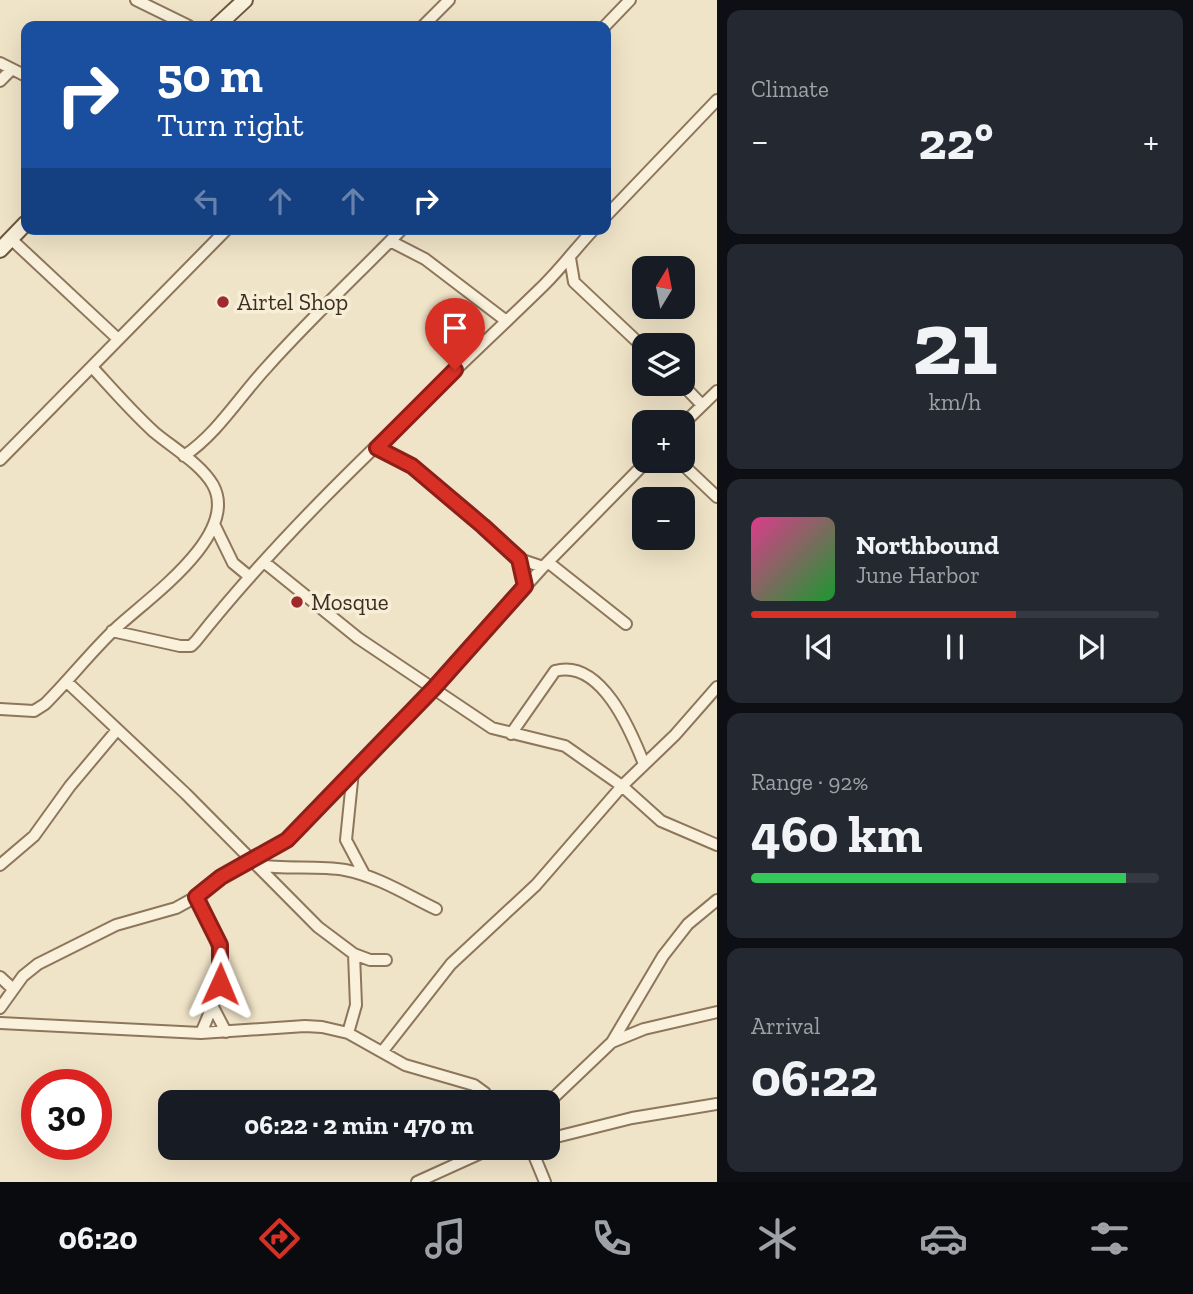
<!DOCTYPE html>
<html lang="en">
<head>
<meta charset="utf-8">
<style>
	body { margin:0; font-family:"Zilla Slab",serif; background:#242831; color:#f1f3f6; height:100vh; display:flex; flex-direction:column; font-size:26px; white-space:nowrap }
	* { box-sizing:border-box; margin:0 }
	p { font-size:23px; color:#9ea1a6 }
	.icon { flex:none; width:38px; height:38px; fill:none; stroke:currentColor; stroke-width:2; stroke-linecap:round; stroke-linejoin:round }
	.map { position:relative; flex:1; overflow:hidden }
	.drawer { display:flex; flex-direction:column; gap:10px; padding:10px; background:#0d0f14; width:476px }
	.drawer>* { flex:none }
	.top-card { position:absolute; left:21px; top:21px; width:590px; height:214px; border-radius:14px; box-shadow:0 7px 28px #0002; background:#1a4fa0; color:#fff; overflow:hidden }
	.needle { width:46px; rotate:10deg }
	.controls { position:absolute; left:632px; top:256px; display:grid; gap:14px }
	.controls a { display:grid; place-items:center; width:63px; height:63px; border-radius:14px; background:#171b24; box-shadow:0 7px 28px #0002; font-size:35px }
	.speed { position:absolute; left:21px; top:1069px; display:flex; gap:14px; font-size:35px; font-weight:700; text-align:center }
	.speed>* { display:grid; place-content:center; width:91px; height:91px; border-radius:50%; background:#171b24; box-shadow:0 7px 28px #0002; line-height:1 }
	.speed .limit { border:10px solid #d22; background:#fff; color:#111 }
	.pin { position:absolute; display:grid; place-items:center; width:60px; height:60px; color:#fff; margin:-72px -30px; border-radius:50% 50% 50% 0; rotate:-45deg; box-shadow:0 0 7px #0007 }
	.pin .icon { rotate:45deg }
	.me { position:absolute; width:77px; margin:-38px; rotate:1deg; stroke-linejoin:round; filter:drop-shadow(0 0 5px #0008) }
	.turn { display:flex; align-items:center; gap:24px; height:147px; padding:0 21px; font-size:32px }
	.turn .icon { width:91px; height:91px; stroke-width:2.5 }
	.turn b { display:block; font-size:49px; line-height:60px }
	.lanes { display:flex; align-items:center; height:66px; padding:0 21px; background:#0003; justify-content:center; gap:35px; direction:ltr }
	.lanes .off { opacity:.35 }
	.big { font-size:52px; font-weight:700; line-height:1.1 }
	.drawer .tile { flex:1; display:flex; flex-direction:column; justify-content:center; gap:10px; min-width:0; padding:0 24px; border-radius:14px; background:#242831 }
	.drawer .dial { align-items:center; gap:0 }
	.dial b { font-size:91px; line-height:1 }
	.song { display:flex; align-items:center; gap:21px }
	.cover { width:84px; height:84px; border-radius:10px; background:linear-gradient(135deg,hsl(330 70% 55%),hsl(130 70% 35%)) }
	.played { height:7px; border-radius:4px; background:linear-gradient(90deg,#d93025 65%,#363941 65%) }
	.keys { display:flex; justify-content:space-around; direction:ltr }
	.heat { display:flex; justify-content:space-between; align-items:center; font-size:38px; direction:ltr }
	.charge { height:10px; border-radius:5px; background:linear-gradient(90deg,#34c759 92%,#363941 0) }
	.trip { position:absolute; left:158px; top:1090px; width:402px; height:70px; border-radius:14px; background:#171b24; box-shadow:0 7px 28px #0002; font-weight:700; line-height:70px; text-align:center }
	.dock { display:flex; height:112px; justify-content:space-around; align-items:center; background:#090b0e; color:#9ea1a6 }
	.dock .icon { width:49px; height:49px }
	.dock .selected { color:#d93025 }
	.dock b { font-size:32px; color:#f1f3f6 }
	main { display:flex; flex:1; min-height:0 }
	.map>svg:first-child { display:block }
</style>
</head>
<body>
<main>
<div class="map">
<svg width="717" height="1182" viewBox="0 0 717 1182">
	<rect width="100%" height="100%" fill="#f0e4c8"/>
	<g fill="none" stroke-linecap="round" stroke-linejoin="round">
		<defs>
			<path id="street" d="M136 0 189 26
				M423 26 449 0
				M605 26 630 0
				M0 63 26 76
				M0 81 12 69
				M606 216 717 100
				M11 239 118 339
				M390 241 425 259 505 320
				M570 258 574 282 644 348
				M681 383 702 405
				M682 425 717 391
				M377 448 412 466 519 559 543 567
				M184 456C218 433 239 397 267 367 310 319 357 275 402 229
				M0 460 227 229
				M678 460 717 497
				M214 524 233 563 250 577
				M519 559 525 586
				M264 562 358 638 492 728 565 746 622 786 661 821 717 845
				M549 563 626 624
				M112 631 180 646H191L196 641C299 511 426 400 544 285 562 267 577 247 594 229
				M67 682 186 794 318 927 354 954 370 960H386
				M0 709 34 711 45 704C69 680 90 653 114 630 144 601 241 536 213 485 201 464 173 448 154 432 132 412 112 389 92 367
				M511 734 555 671C601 658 631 731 644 764
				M353 771 346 840 364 874
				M0 865 34 836 70 786 117 730
				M257 865C286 870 316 865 345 870 377 876 407 895 436 909
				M196 897C228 954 227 974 201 1033
				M0 977 13 989
				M213 1007 226 1032
				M0 1008 23 976 38 964 116 925 176 908 196 897 221 877 287 840 434 688 543 567 648 460
				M0 1023 201 1033 305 1026 322 1027 348 1033 405 1065 474 1085 485 1093 489 1102
				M348 1033 356 1005 354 954
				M612 1042 663 956 688 924 717 900
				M382 1052 451 964 536 885 622 786 675 735 717 687
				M548 1103 612 1042 644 1029 717 1012
				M548 1139 632 1118 717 1104
				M531 1148 545 1182
				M417 1182 492 1148"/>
			<path id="secondary" d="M217 26 245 0
				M0 250 26 223"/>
		</defs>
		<use href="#street" stroke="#8d765c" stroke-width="14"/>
		<use href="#secondary" stroke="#6f573f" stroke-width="18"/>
		<use href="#street" stroke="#faf1dc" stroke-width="10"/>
		<use href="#secondary" stroke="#faf1dc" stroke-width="14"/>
	</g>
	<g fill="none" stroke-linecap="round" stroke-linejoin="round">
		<defs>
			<path id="route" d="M220 984V945L196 897 221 877 287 840 434 688 525 586 519 559 483 526 412 466 377 448 455 370"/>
		</defs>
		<use href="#route" stroke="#8d1f18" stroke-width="18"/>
		<use href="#route" stroke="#d93025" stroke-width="12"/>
	</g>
	<g fill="#9e2a2b" stroke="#f7eed8" stroke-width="2.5">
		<circle cx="223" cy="302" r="7"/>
		<circle cx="297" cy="602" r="7"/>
	</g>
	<g text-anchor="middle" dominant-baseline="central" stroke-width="7" stroke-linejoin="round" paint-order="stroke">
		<g font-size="23" fill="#3d2e20" stroke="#f7eed8" text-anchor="start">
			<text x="237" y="302">Airtel Shop</text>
			<text x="311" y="602">Mosque</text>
		</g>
	</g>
</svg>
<div class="controls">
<a><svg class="needle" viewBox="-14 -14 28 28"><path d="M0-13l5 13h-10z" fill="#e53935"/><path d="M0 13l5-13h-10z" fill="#9ea1a6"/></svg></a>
<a><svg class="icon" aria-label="layers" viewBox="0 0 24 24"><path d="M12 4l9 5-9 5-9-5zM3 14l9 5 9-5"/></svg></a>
<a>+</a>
<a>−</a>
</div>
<div class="speed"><div class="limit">30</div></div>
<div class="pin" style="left:455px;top:370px;background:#d93025"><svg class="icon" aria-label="arrive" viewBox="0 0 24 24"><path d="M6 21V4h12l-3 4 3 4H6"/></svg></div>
<svg class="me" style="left:220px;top:984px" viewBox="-20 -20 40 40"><path d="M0-17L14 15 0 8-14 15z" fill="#d93025" stroke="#fff" stroke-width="4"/></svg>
<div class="trip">06:22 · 2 min · 470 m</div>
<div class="top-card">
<div class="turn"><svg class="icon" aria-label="right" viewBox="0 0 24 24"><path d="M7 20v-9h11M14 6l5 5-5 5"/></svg><div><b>50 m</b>Turn right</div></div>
<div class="lanes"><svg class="icon off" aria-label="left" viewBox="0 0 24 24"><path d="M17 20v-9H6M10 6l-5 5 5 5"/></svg><svg class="icon off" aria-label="ahead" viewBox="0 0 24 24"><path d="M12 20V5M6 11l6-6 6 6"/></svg><svg class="icon off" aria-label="ahead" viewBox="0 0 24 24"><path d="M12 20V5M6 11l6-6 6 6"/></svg><svg class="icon" aria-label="right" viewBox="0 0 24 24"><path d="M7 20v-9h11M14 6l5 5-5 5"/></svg></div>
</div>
</div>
<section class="drawer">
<div class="tile"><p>Climate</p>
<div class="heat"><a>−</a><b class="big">22°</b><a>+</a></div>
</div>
<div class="tile dial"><b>21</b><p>km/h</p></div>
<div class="tile">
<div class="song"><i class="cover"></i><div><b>Northbound</b><p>June Harbor</p></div></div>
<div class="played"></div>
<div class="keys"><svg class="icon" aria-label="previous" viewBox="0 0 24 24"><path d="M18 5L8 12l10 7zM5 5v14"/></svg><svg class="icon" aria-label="pause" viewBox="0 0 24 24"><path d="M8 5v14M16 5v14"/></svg><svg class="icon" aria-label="next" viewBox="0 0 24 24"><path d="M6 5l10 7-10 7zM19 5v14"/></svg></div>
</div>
<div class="tile"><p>Range · 92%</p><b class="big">460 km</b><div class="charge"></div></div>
<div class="tile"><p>Arrival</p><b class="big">06:22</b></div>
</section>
</main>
<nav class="dock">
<b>06:20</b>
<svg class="icon selected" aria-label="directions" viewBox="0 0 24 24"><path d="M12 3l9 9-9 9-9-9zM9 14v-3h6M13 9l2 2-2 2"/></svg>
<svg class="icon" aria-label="music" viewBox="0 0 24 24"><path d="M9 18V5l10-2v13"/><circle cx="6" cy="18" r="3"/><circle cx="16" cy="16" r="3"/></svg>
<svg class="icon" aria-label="phone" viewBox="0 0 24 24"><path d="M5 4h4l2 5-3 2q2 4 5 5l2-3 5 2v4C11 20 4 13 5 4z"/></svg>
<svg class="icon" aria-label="climate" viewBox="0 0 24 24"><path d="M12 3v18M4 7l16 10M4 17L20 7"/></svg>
<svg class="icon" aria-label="car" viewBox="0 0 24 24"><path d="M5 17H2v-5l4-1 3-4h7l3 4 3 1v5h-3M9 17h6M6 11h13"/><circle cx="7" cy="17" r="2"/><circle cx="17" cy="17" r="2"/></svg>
<svg class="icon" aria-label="filters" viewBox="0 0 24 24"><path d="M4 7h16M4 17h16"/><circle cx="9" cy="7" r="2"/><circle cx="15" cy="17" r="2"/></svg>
</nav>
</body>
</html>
